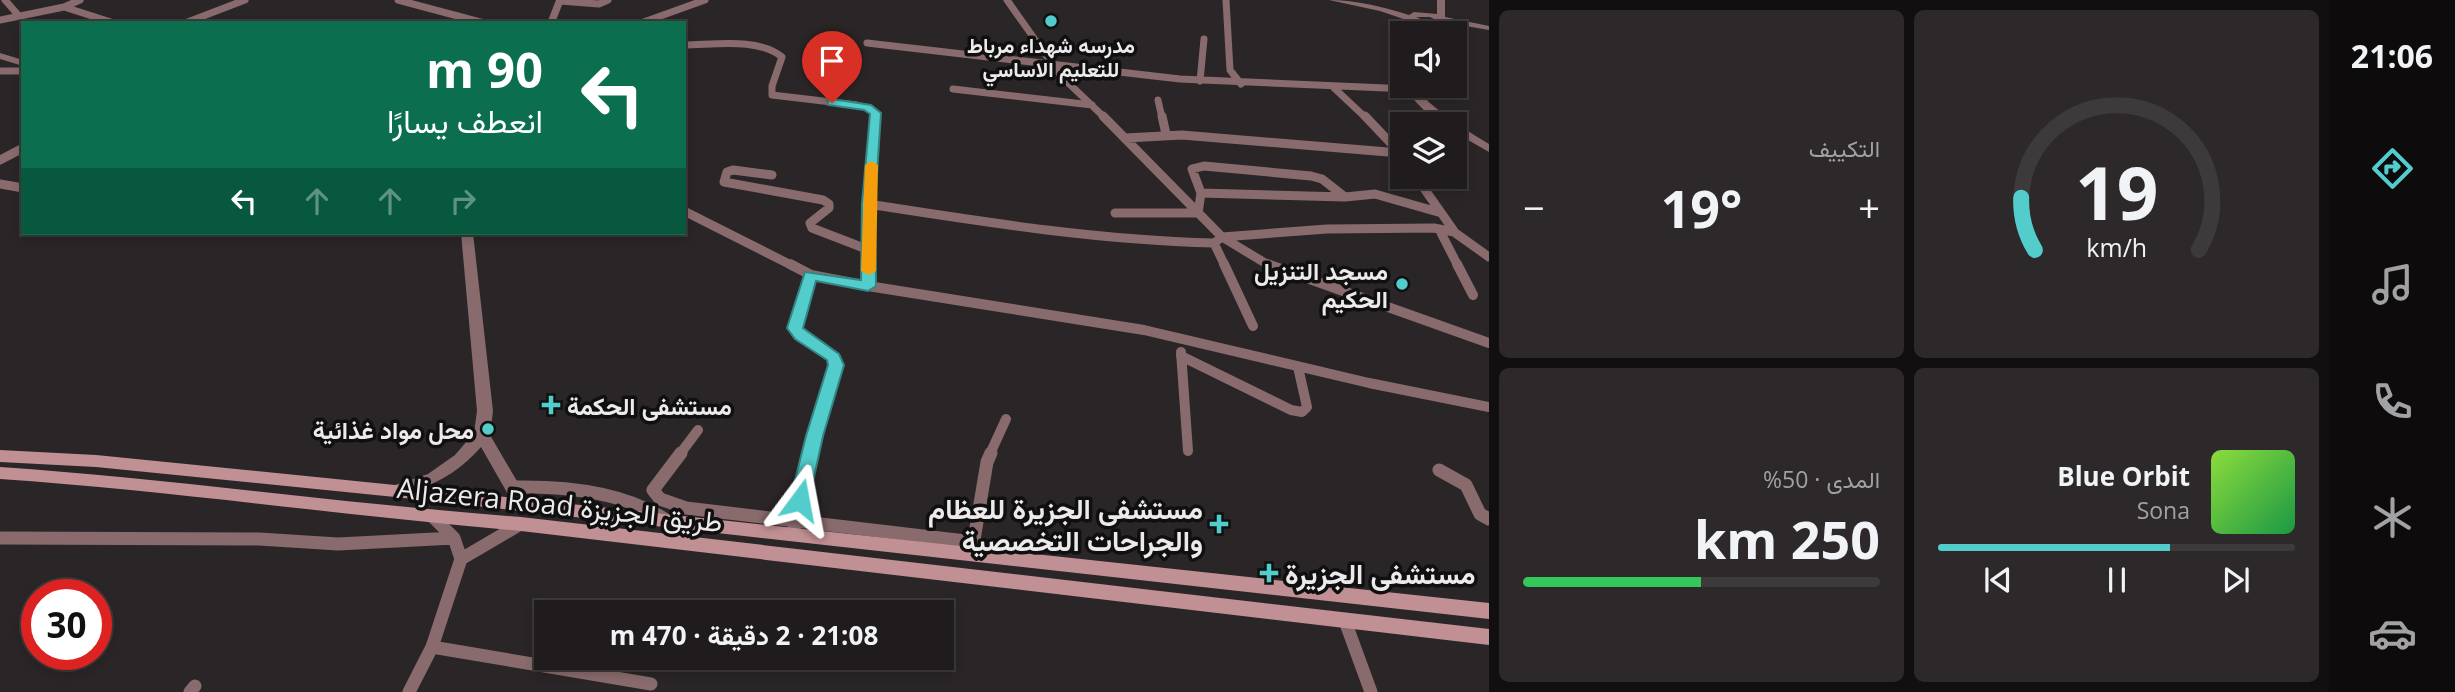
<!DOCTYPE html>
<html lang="ar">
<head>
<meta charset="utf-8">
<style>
	body { margin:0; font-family:"Open Sans",Vazirmatn,sans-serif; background:#2d292a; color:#f1f3f6; direction:rtl; height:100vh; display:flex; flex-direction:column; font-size:26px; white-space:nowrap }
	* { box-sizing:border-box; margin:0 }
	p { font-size:23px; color:#a2a1a4 }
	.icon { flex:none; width:38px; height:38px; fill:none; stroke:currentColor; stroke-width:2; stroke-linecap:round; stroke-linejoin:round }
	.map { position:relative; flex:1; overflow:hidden; direction:ltr }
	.drawer { display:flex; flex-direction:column; gap:10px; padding:10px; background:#120f10; width:840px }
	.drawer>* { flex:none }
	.guide { position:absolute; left:21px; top:21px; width:665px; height:214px; border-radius:0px; box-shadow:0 4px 10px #0003,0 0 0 2px #3d3a3b; direction:rtl; background:#0b6e4f; color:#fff; overflow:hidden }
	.tools { position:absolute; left:1390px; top:21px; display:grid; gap:14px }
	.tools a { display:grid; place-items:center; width:77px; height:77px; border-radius:0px; background:#201c1d; box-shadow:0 4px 10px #0003,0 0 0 2px #3d3a3b; font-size:35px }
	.speed { position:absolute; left:21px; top:579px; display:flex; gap:14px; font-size:35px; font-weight:700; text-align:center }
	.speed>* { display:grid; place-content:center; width:91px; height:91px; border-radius:50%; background:#201c1d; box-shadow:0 4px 10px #0003,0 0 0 2px #3d3a3b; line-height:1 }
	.speed .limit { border:10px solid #d22; background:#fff; color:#111 }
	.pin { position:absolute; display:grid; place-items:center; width:60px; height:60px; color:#fff; margin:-72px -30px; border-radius:50% 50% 50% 0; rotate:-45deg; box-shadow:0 0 7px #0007 }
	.pin .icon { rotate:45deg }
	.me { position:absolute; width:77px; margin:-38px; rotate:13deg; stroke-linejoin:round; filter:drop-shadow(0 0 5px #0008) }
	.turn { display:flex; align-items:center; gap:24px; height:147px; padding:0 28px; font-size:32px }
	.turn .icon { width:91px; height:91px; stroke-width:2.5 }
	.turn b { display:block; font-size:49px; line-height:60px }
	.lanes { display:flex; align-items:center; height:66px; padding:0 28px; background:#0003; justify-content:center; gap:35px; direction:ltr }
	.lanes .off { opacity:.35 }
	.big { font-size:52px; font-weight:700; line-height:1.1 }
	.drawer .tile { flex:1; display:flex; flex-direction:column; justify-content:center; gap:10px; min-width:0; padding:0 24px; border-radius:10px; background:#2d292a }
	.drawer .dial { align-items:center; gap:0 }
	.dial svg { height:182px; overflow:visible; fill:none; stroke:#3d3a3b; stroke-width:7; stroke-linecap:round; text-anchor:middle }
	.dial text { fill:#f1f3f6; stroke:none }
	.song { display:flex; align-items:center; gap:21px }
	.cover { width:84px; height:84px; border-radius:10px; background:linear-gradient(135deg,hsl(90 70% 55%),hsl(140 70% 35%)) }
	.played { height:7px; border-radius:4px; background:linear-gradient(90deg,#52cdcc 65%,#3d3a3b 65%) }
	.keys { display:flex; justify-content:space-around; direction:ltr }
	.heat { display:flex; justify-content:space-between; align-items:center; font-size:38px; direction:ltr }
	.charge { height:10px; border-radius:5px; background:linear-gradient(90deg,#34c759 50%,#3d3a3b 0) }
	.drawer .tiles { flex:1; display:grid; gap:10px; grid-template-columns:repeat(2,1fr) }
	.trip { position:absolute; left:534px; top:600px; width:420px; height:70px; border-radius:0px; background:#201c1d; box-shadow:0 4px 10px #0003,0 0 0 2px #3d3a3b; font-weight:700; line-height:70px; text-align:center; direction:rtl }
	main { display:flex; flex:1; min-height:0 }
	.menu { display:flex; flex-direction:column; width:126px; justify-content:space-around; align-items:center; background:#0d0b0c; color:#a2a1a4 }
	.menu .icon { width:49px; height:49px }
	.menu .active { color:#52cdcc }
	.menu b { font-size:32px; color:#f1f3f6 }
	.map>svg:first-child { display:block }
</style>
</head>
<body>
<main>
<nav class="menu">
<b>21:06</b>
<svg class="icon active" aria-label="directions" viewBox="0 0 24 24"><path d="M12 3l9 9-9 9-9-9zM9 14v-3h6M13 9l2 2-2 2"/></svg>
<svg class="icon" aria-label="music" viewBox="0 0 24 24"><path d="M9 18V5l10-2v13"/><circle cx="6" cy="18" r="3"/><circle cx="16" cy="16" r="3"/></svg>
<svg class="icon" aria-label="phone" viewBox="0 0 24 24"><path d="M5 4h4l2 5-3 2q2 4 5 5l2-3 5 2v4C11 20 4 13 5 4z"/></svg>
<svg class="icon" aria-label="climate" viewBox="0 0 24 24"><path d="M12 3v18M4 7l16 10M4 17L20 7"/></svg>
<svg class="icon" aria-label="car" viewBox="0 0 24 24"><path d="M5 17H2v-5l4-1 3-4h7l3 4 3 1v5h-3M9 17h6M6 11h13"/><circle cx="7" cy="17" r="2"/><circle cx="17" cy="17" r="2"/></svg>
</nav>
<section class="drawer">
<div class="tiles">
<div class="tile dial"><svg viewBox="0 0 100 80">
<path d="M14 69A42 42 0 1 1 86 69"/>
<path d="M14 69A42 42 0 0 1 8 46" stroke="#52cdcc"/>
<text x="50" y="56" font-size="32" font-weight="700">19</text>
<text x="50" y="72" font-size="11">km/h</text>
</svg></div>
<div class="tile"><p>التكييف</p>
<div class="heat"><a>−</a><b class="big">19°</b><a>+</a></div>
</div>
<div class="tile">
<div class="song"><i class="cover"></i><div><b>Blue Orbit</b><p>Sona</p></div></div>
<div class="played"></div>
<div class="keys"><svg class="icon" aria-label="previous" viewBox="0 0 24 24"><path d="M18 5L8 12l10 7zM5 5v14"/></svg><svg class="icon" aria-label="pause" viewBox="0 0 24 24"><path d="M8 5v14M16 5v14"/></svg><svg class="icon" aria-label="next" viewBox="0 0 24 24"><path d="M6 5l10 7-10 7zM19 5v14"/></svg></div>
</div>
<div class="tile"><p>المدى · 50%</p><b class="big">250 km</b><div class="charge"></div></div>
</div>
</section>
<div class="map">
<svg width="1489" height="692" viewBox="0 0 1489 692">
	<rect width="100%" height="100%" fill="#2a2627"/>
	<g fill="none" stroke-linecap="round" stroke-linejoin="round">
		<path stroke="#896b6d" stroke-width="7" d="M5 0 19 16
			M398 0 484 23
			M1007 0 1060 75 1105 118
			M1226 0 1230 70 1241 84
			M560 1 599 4 608 0
			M64 7 114 23
			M0 20 64 7 80 0
			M185 23 245 0
			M641 23 705 0
			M867 43 1180 79 1409 89
			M684 45C713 45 758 37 782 57L772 86V95L857 105 873 110 875 118
			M0 71H23
			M1200 81 1204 39
			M1333 87 1366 118
			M953 89 1092 105
			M1158 100 1162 118"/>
		<path stroke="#896b6d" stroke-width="9" d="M875 116 868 204C984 222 1096 240 1214 243L1222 237 1327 229 1434 228 1454 232 1489 257
			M1103 116 1222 237 1270 266
			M1162 116 1166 134
			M1365 116 1401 154
			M1126 138 1182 135 1400 153
			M0 160 23 148
			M772 175 733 170 727 172 724 182 823 200 829 204V208L810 223 812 228 869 250
			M1416 177 1454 231
			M0 184 23 188
			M1201 193 1345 197 1375 194 1438 212
			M868 204V266
			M684 211 793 266
			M1115 213H1198L1201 193 1192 169 1204 166 1311 176 1322 179 1345 197
			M1439 229 1458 266
			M1214 243 1225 266"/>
		<path stroke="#896b6d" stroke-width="10" d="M790 264 811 275 868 286
			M868 264V286L1144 330 1369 383 1489 407
			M1224 264 1253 326
			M1267 264 1489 343
			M1457 264 1473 295
			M1181 352 1188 451
			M1181 356 1291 410 1302 412 1307 407 1298 367
			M680 454 698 430
			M811 454 836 365 829 354 795 328 811 275
			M990 454 1006 419"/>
		<path stroke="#896b6d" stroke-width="13" d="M681 453 653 490 660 499 686 508 974 542
			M1439 470 1466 485 1480 514 1489 519
			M514 487C565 486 623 491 666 520
			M794 528 811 453
			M0 538 259 539 338 544 454 538
			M973 546 987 462 991 453
			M461 559 519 525
			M1345 621 1371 692
			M432 647 651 684
			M190 692 195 686
			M409 692 432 647 461 559 454 538 432 516"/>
		<path fill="#896b6d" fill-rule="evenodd" d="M556 0H564L555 23H547Z
			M1329 0C1357 0 1383 7 1409 15L1414 12 1437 14V0H1445V17L1489 26V30L1448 23 1437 26H1424L1380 11ZM1416 17H1430L1438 21 1428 22Z
			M0 53 23 60V66L0 59Z
			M1404 86H1413C1435 111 1461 127 1489 144V152L1454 132V124C1432 124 1415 102 1404 86Z
			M461 233H473L493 411 490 435 531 505 529 510 523 511 517 510 481 447C455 476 432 486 395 497L389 495 387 491 389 487 428 474 455 455 474 433 477 411Z"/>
		<path fill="#c19094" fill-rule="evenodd" d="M0 450 96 455 395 485 1489 603V619L395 497 96 467 0 462Z
			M0 467C174 479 347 504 521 517L1489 629V645L521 531C347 516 174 491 0 479Z"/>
	</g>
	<path fill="#52cdcc" stroke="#358585" stroke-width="2" d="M832 99 871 105 881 113 875 204 876 286 868 291 816 281 803 328 839 354 844 365 823 436 809 500 806 505 800 507 793 505 790 500 806 436 828 365 827 360 795 339 787 328 805 272 861 280 862 204 870 114 864 110 828 105V100Z"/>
	<path fill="#f59e0b" d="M871 161 878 165 876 271 869 275 861 271 865 165Z"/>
	<g fill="#52cdcc" stroke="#111010" stroke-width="2.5">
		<circle cx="1051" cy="21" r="7"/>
		<circle cx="1402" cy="284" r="7"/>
		<path d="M547.5 394.5h7v7h7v7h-7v7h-7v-7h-7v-7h7z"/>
		<circle cx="488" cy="429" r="7"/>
		<path d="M1215.5 513.5h7v7h7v7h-7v7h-7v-7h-7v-7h7z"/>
		<path d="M1265.5 562.5h7v7h7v7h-7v7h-7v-7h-7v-7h7z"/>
	</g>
	<g text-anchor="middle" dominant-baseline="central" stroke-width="7" stroke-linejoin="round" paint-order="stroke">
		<g font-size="21" font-weight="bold" fill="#edeaeb" stroke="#111010">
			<text x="1051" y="45">مدرسه شهداء مرباط<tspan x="1051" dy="24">للتعليم الاساسي</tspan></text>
		</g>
		<g font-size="24" font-weight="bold" fill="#edeaeb" stroke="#111010" text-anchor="end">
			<text x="1388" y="270">مسجد التنزيل<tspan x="1388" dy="28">الحكيم</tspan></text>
			<text x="567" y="405" text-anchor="start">مستشفى الحكمة</text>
			<text x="474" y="429">محل مواد غذائية</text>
		</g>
		<g font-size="28" fill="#edeaeb" stroke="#111010">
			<text transform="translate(560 504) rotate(6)">Aljazera Road طريق الجزيزة</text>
		</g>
		<g font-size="28" font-weight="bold" fill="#edeaeb" stroke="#111010" text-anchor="end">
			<text x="1203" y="508">مستشفى الجزيرة للعظام<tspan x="1203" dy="32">والجراحات التخصصية</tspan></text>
			<text x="1285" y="573" text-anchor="start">مستشفى الجزيرة</text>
		</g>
	</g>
</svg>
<div class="tools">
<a><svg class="icon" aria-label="sound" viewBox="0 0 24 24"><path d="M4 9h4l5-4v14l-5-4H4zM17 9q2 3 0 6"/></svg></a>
<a><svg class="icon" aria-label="layers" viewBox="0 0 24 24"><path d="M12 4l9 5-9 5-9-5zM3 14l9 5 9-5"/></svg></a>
</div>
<div class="speed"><div class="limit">30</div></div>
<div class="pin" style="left:832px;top:103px;background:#d93025"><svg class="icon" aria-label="arrive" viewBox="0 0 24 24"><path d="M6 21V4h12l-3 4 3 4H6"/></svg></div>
<svg class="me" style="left:800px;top:500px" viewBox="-20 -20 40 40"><path d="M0-17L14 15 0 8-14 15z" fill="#52cdcc" stroke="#fff" stroke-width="4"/></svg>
<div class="trip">21:08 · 2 دقيقة · 470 m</div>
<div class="guide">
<div class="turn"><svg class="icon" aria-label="left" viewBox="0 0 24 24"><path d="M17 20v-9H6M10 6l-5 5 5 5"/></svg><div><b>90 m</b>انعطف يسارًا</div></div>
<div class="lanes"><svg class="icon" aria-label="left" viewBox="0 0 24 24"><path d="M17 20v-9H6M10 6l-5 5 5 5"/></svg><svg class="icon off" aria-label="ahead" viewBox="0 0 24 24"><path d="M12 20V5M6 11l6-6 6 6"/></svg><svg class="icon off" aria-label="ahead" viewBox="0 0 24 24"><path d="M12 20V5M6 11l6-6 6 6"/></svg><svg class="icon off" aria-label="right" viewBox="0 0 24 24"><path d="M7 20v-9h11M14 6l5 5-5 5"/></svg></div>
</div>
</div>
</main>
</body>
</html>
